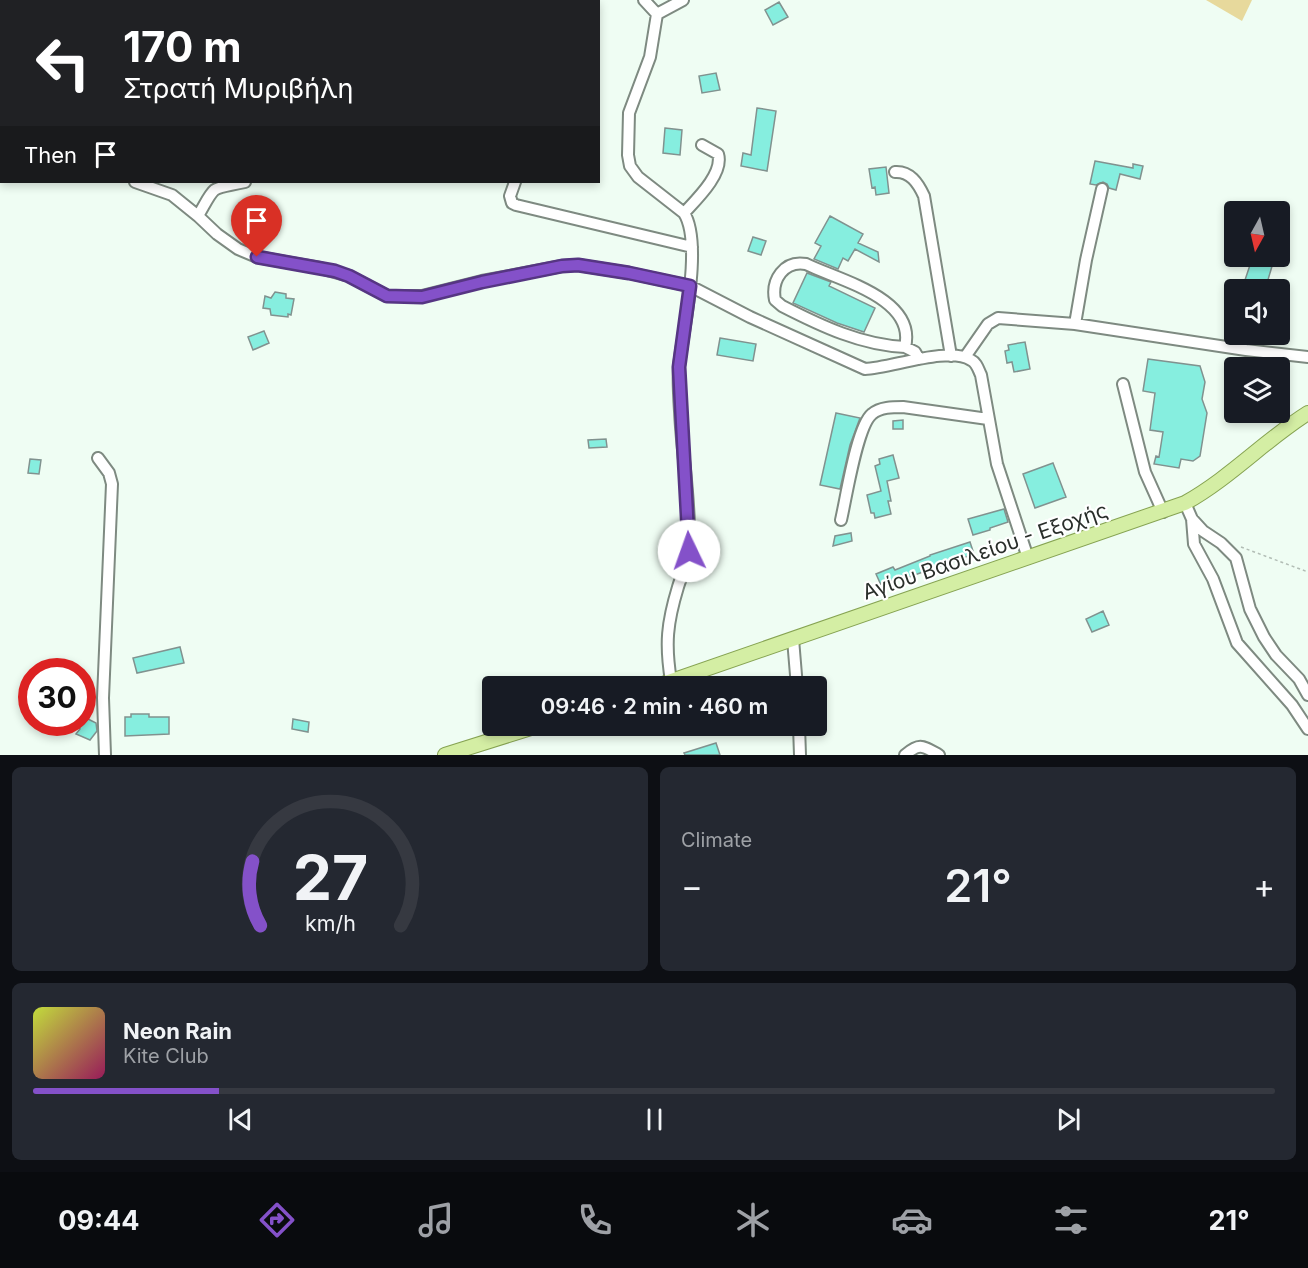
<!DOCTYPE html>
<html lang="en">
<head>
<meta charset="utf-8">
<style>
	body { margin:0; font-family:Inter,sans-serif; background:#242831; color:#f1f3f6; height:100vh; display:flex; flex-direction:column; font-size:22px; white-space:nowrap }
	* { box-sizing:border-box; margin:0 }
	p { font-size:20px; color:#9ea1a6 }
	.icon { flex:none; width:33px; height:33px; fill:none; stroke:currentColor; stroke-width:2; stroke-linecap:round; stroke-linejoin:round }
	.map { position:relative; height:755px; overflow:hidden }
	.side { display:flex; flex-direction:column; gap:12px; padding:12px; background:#0d0f14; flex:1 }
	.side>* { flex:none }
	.top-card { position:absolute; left:0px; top:0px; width:600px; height:183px; box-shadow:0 3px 9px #0003; background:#202124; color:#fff; overflow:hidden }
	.needle { width:39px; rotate:188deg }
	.controls { position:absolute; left:1224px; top:201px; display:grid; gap:12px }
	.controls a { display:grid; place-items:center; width:66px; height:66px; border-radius:6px; background:#171b24; box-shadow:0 3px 9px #0003; font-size:30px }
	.speed { position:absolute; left:18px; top:658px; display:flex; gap:12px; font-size:30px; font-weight:700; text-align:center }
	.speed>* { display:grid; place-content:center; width:78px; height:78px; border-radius:50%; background:#171b24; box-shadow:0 3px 9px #0003; line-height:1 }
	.speed .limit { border:9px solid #d22; background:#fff; color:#111 }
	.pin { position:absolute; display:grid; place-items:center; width:51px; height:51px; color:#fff; margin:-62px -26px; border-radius:50% 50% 50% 0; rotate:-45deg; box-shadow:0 0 6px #0007 }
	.pin .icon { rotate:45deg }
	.me { position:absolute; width:66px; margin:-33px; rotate:357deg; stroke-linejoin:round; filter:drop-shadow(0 0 4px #0008) }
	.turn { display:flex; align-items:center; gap:21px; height:126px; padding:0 24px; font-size:27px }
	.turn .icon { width:78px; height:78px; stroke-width:2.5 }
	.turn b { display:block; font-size:42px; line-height:51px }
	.then { display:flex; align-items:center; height:57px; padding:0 24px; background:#0003; gap:12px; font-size:22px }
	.big { font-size:45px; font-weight:600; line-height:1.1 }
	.side .card { flex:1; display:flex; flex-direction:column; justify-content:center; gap:9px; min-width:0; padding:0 21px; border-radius:9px; background:#242831 }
	.side .dial { align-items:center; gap:0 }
	.dial svg { height:156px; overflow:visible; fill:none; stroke:#363941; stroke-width:7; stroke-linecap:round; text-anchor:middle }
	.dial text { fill:#f1f3f6; stroke:none }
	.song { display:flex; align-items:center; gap:18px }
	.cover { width:72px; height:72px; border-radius:9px; background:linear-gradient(135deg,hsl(70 70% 55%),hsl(330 70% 35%)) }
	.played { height:6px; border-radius:3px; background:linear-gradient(90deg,#8451c9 15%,#363941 15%) }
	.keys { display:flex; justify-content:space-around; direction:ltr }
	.heat { display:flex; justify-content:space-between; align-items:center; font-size:33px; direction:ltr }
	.side .tiles { flex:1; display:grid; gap:12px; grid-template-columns:1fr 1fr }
	.card:last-child { grid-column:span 2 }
	.trip { position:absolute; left:482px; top:676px; width:345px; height:60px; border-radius:6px; background:#171b24; box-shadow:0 3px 9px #0003; font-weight:600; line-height:60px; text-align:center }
	.dock { display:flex; height:96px; justify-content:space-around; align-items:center; background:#090b0e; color:#9ea1a6 }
	.dock .icon { width:42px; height:42px }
	.dock .on { color:#8451c9 }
	.dock b { font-size:27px; color:#f1f3f6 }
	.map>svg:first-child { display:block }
</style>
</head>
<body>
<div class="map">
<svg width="1308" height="755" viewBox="0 0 1308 755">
	<rect width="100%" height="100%" fill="#effdf3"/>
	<path fill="#e7d99c" d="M1206 0H1252L1242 21Z"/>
	<path fill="#86eedf" stroke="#81928f" stroke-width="1.5" d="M779 2 788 17 773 25 765 10Z
		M716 73 720 90 702 93 699 76Z
		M757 108 776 111 767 171 741 166 743 153 751 155Z
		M665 128 682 130 680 155 663 153Z
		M1095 161 1133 168V164L1143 166 1140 179 1120 174 1116 190 1109 188 1107 184 1103 182 1096 185 1090 184Z
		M886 167 889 193 876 195 875 187 872 188 869 169Z
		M830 216 863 234 858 243 878 252 879 262 855 249 848 261 843 258 838 269 814 259 821 246 815 243Z
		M753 237 766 241 761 255 748 251Z
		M1253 256H1275L1265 290H1253L1243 286Z
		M807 273 831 282 829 286 875 308 864 332 837 323 793 303Z
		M275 292 286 294V298L294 299 291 315 288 314V317L271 315 270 309 263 308 265 296 271 298Z
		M264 331 269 343 253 350 248 337Z
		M720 338 756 344 753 361 717 355Z
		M1025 342 1030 369 1014 372 1012 362 1007 363 1005 351 1009 350 1008 345Z
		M1148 359 1200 366 1205 382 1202 399 1207 413 1200 456 1193 461 1181 459 1179 468 1154 464 1156 456 1159 457 1163 432 1150 430 1155 393 1143 391Z
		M836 413 860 418 850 445 840 489 820 485Z
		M903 420V429H893V421Z
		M606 439 607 447 589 448 588 440Z
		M893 455 899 478 887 481 891 501H888L891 514 875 518 874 513H871L867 495 881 491 875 466 880 464 879 459Z
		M30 459 41 460 39 474 28 473Z
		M1053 463 1066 497 1035 508 1023 474Z
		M1004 509 1008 522 990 528V530L973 535 968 519Z
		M851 533 852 541 833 546 835 536Z
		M970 542 974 554 906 578 905 575 881 585 876 574 893 567 895 570 930 556V555Z
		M1103 611 1109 625 1092 632 1086 619Z
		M180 647 184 663 137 673 133 658Z
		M131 714H149V717H169V734L125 736V717H131Z
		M82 716 96 723 97 731 90 740 76 734 80 729 71 723H82Z
		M293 719 309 722 308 732 292 729Z
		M716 743 720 755H685L684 753Z"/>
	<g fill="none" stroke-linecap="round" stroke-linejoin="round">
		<defs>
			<path id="minor" d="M644 0 657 14
				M360 2V0
				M0 114 2 115
				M895 172C910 171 918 183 924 196L951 356
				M135 182 172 195 198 216 217 234 238 249 257 257 320 268 349 276 387 296H422L482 281 562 266 578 265 629 273 690 286 750 317 865 369C891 368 949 346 971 360 977 363 978 369 981 375L997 464 1028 558
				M515 182 510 196 512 203 516 205 692 247
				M684 213C697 199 724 173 718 154L702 145
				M198 216C217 183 209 190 245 182
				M1075 324 1086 260 1102 189
				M905 347C861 345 821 326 782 306L775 300C771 280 784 260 806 264 838 280 917 298 905 347L915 352 919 359
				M965 357 988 324 998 318 1075 324 1246 350 1308 357
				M1123 384 1145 472 1163 512
				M98 458 109 473 112 484 103 698 105 755
				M1185 503 1192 519 1203 531 1221 543 1236 558 1250 609 1264 637 1276 655 1299 679 1308 695
				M1192 519 1194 544 1213 579 1237 643 1292 705 1308 729
				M841 520C846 499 857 426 872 414 880 407 893 407 903 407L988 419
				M793 639 797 687
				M671 681C665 644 667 623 678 587 682 574 689 561 689 548 691 503 682 456 680 411 679 396 678 380 679 366 683 330 703 243 684 213L638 177 630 166 628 155 629 113 650 57 657 14 683 0
				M799 726 800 755
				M905 755C920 742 923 746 939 755"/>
			<path id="major" d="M654 687 1185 503C1230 478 1265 440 1308 413
				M445 755 537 726"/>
		</defs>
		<use href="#minor" stroke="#7e8a81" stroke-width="14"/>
		<use href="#major" stroke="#86a352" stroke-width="16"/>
		<path stroke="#b2bdb5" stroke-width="1.5" stroke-dasharray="3 3" stroke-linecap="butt" d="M1241 547 1308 572"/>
		<use href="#minor" stroke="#fff" stroke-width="10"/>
		<use href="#major" stroke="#d4eea4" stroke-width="14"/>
	</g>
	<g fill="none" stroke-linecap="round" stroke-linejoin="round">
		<defs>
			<path id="route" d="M257 257 335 271 349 276 387 296 422 297 482 282 562 266 578 265 629 273 690 286 679 367 689 551"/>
		</defs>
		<use href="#route" stroke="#563583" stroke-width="15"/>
		<use href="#route" stroke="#8451c9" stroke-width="10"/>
	</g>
	<g text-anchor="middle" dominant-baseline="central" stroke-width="4.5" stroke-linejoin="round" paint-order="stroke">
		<g font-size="21" fill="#292e2a" stroke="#fff">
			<text transform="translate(985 551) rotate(-19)">Αγίου Βασιλείου - Εξοχής</text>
		</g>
	</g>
</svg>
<div class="controls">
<a><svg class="needle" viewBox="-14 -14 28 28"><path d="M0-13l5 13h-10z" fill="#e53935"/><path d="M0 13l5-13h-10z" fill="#9ea1a6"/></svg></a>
<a><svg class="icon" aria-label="sound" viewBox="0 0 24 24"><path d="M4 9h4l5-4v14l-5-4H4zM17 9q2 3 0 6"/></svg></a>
<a><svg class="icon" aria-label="layers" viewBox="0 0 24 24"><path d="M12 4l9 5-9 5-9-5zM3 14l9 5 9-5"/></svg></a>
</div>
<div class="speed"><div class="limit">30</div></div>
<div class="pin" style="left:257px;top:257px;background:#d93025"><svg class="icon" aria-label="arrive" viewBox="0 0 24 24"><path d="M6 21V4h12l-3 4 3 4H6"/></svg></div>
<svg class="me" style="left:689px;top:551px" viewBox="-20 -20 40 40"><circle r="19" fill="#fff"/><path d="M0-13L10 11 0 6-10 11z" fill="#8451c9"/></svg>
<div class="trip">09:46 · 2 min · 460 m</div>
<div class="top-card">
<div class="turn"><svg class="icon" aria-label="left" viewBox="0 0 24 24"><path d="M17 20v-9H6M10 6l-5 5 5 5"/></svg><div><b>170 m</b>Στρατή Μυριβήλη</div></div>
<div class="then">Then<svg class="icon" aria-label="arrive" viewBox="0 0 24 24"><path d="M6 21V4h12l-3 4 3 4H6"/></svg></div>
</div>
</div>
<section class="side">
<div class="tiles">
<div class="card dial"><svg viewBox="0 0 100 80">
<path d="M14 69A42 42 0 1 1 86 69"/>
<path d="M14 69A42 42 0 0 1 10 36" stroke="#8451c9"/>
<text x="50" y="56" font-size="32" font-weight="700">27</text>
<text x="50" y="72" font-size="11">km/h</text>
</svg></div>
<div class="card"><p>Climate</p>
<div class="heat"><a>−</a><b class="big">21°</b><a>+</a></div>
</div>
<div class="card">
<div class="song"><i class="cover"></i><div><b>Neon Rain</b><p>Kite Club</p></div></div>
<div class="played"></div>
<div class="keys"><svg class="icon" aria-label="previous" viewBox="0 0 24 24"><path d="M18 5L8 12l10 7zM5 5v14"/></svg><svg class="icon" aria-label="pause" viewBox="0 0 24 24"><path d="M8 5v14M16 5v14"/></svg><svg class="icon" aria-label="next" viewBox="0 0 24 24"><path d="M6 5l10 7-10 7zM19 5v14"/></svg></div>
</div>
</div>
</section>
<nav class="dock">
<b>09:44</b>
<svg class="icon on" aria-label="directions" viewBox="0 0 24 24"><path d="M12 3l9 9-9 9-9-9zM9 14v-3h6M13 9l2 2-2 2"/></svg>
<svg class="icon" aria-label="music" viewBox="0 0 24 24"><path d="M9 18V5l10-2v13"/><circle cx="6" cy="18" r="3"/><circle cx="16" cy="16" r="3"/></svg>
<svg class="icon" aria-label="phone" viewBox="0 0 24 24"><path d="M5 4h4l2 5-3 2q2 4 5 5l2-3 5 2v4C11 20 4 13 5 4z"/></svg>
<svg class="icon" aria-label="climate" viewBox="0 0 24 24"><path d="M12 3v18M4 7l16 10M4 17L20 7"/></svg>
<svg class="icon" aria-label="car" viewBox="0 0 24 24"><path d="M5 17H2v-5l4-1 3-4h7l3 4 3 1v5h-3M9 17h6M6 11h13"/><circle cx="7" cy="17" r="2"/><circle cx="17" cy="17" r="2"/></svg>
<svg class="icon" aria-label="filters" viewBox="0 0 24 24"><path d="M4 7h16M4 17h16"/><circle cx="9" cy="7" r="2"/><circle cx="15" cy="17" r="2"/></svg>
<b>21°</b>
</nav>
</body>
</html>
